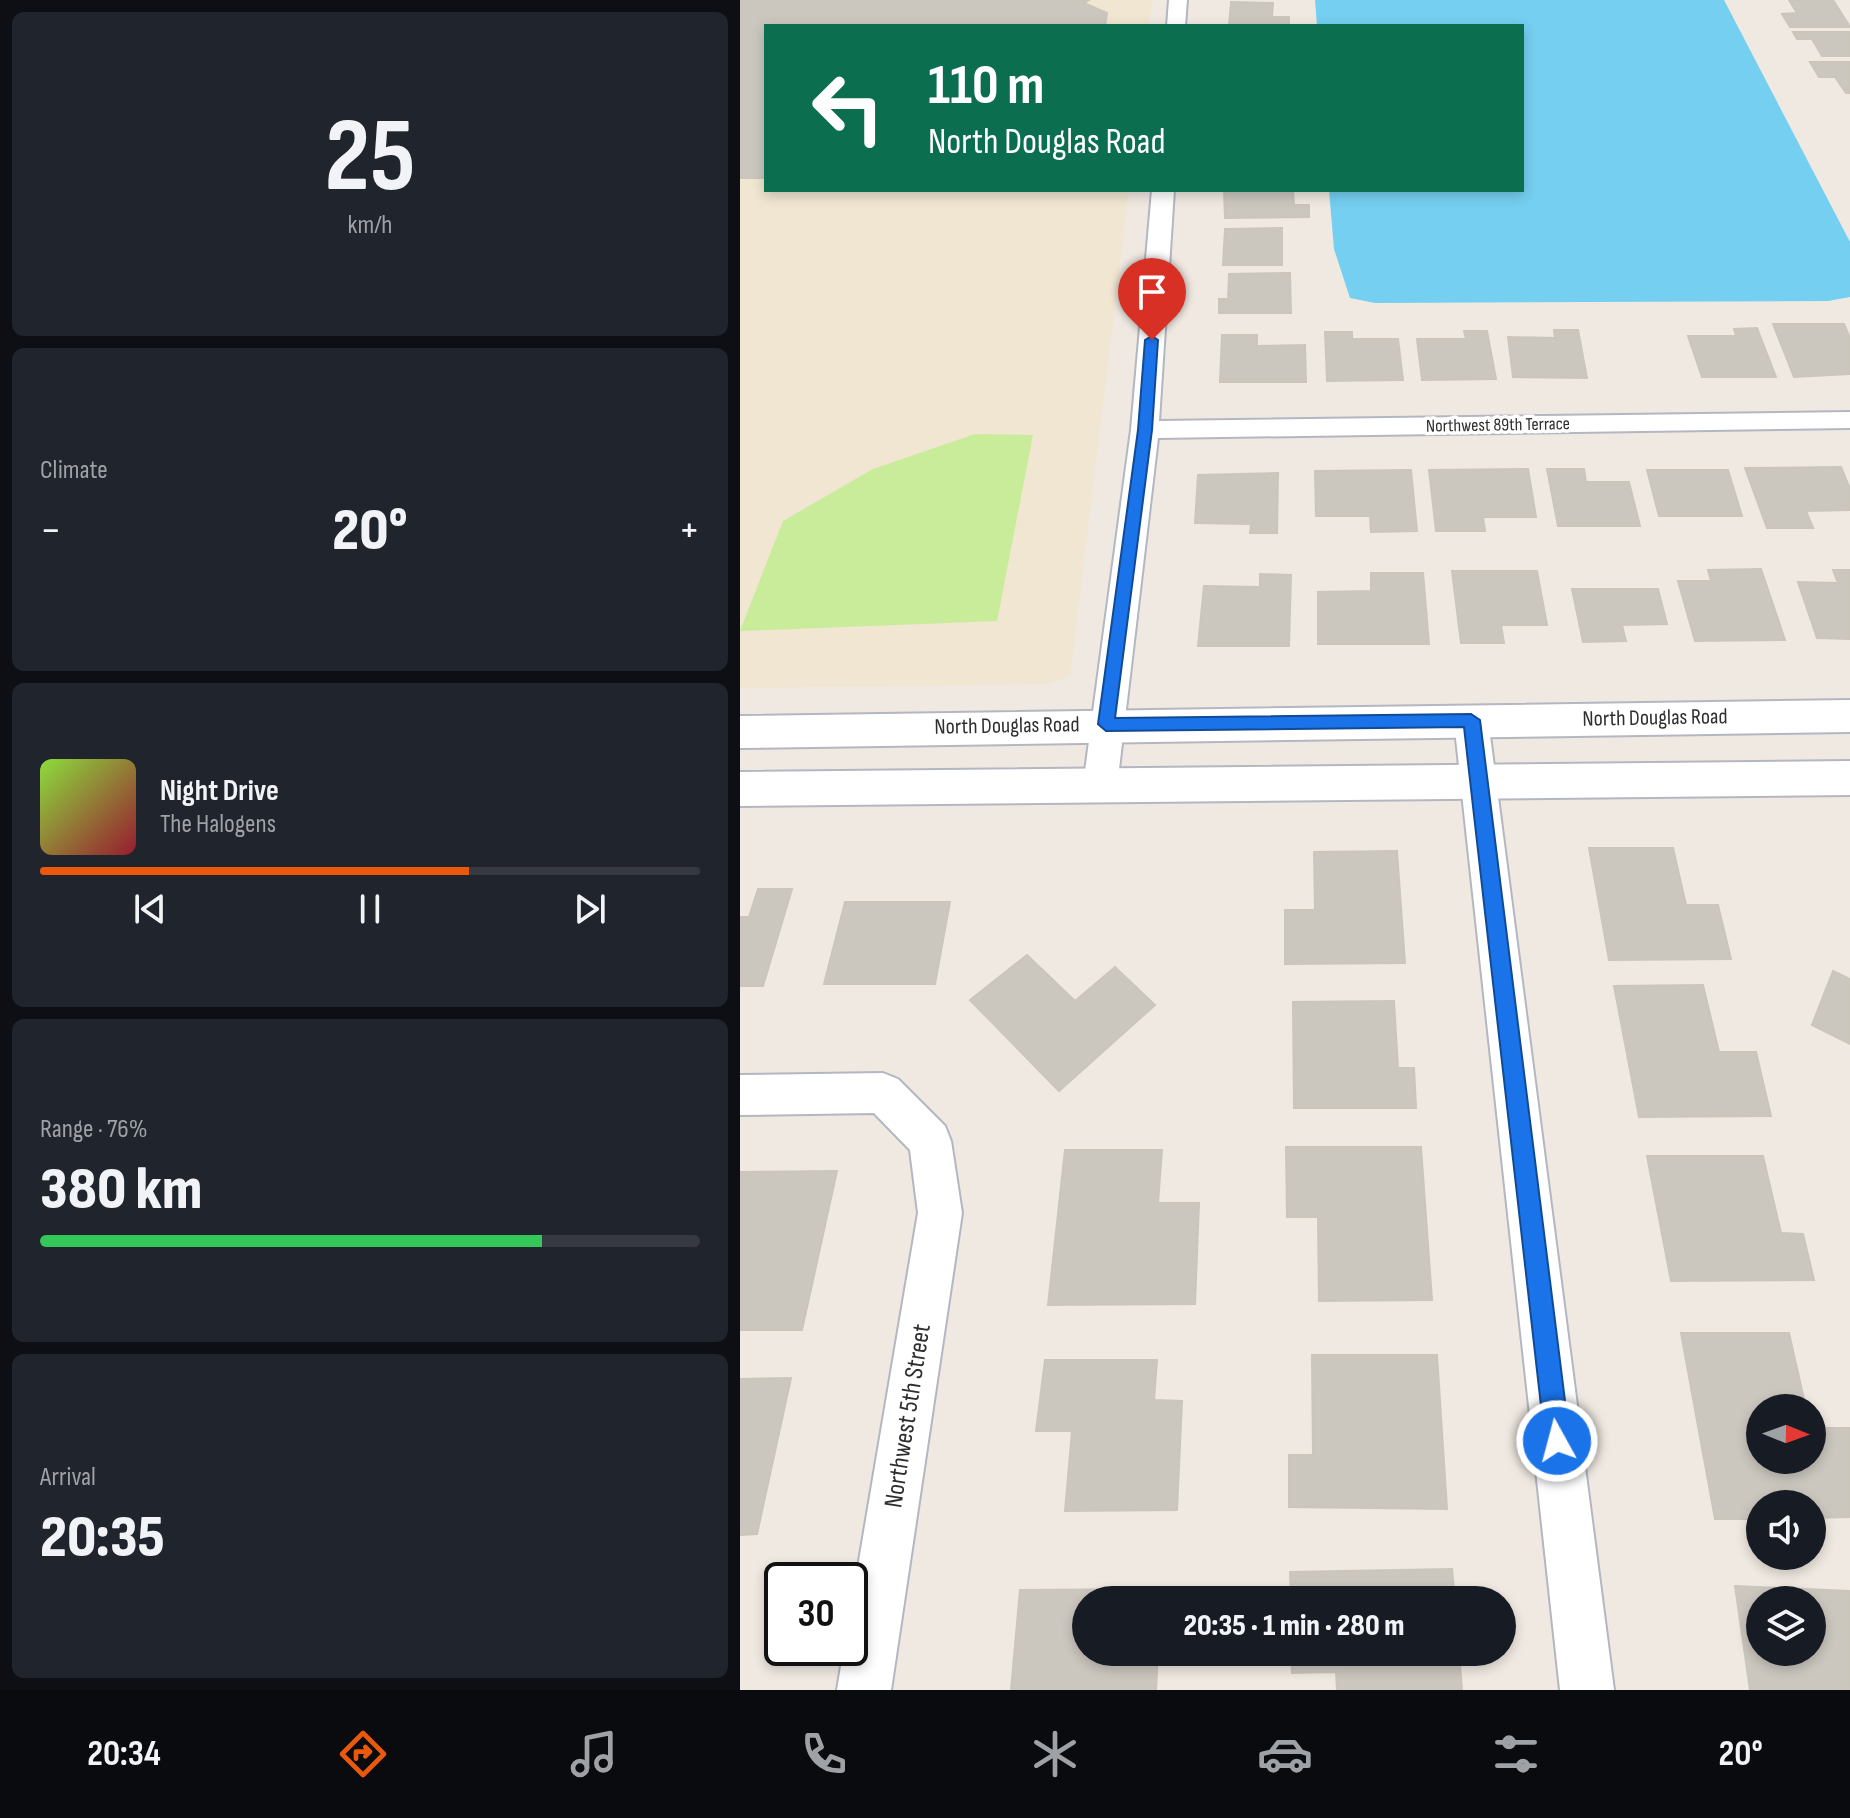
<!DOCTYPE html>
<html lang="en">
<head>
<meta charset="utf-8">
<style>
	body { margin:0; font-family:"Sofia Sans Condensed",sans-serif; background:#20242c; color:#f1f3f6; height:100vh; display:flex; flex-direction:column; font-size:30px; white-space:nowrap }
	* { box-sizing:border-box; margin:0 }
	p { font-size:26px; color:#9ea1a6 }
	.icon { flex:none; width:44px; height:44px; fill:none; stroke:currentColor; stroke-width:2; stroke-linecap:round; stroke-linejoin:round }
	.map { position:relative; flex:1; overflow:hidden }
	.side { display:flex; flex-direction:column; gap:12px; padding:12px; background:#0d0f14; width:740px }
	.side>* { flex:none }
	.top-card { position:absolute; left:24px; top:24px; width:760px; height:168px; border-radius:0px; box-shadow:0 4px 12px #0003; background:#0b6e4f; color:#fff; overflow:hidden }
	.needle { width:52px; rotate:91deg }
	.buttons { position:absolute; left:1006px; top:1394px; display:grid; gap:16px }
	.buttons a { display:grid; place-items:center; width:80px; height:80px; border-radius:50%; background:#171b24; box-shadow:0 4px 12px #0003; font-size:40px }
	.speed { position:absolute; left:24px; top:1562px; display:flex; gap:16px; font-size:40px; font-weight:700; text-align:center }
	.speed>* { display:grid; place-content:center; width:104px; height:104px; border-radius:50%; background:#171b24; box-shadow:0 4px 12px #0003; line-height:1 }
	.speed .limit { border:4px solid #111; border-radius:12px; background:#fff; color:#111 }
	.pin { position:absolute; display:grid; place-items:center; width:68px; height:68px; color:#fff; margin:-82px -34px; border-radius:50% 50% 50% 0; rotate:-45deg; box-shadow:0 0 8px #0007 }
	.pin .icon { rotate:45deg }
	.me { position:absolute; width:88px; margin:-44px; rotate:353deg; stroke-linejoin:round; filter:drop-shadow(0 0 6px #0008) }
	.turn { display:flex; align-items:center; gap:28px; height:168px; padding:0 32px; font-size:36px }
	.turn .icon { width:104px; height:104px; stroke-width:2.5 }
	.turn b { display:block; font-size:56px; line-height:68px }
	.big { font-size:60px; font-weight:800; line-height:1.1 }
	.side .tile { flex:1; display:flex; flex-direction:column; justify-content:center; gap:12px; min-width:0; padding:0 28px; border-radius:12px; background:#20242c }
	.side .dial { align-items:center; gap:0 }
	.dial b { font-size:104px; line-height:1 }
	.song { display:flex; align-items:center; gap:24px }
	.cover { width:96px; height:96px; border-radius:12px; background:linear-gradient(135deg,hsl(90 70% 55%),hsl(350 70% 35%)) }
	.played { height:8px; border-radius:4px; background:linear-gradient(90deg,#ea580c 65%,#363941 65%) }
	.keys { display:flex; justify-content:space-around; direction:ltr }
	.heat { display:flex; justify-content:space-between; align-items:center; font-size:44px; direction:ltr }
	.charge { height:12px; border-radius:6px; background:linear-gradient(90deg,#34c759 76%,#363941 0) }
	.trip { position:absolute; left:332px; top:1586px; width:444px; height:80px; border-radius:40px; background:#171b24; box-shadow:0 4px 12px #0003; font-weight:800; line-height:80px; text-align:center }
	.menu { display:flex; height:128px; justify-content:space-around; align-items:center; background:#090b0e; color:#9ea1a6 }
	.menu .icon { width:56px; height:56px }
	.menu .active { color:#ea580c }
	.menu b { font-size:36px; color:#f1f3f6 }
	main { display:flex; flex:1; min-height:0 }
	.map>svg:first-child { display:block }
</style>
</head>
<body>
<main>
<section class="side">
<div class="tile dial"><b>25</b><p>km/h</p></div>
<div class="tile"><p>Climate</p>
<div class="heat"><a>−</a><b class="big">20°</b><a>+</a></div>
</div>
<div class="tile">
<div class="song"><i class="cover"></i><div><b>Night Drive</b><p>The Halogens</p></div></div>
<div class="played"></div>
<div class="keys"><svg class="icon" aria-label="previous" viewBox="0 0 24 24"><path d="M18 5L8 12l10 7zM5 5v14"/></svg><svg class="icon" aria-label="pause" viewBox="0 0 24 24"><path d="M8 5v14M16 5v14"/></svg><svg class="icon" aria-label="next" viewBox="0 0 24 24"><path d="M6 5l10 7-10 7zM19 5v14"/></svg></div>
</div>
<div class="tile"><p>Range · 76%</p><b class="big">380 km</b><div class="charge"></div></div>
<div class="tile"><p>Arrival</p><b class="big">20:35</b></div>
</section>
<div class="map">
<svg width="1110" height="1690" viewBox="0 0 1110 1690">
	<rect width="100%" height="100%" fill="#efe9e1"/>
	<path fill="#f0e6d1" d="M0 0H413L409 26H26V190H389L330 676 308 684 0 688Z"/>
	<path fill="#c9ec9a" d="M235 434 293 435 257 621 0 631 43 521 133 469Z"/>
	<path fill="#75cff0" d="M575 0H984L1110 242V297L1088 301 635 303 610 298 594 249 589 190H782V26H577Z"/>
	<path fill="#cbc7bf" stroke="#cbc5ba" stroke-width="2" fill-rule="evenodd" d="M0 0H349L344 3 367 13 365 26H26V178H0Z
		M1049 0H1093L1110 27H1050L1042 14 1057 13Z
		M491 2 533 3 532 17H549V26H489Z
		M1053 32H1110V56H1082L1072 39H1057Z
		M1070 62H1110V93H1106L1095 77H1079Z
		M484 190H553L554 205H569V217L485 218Z
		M542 228V265H483L485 229Z
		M550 273 551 313H479V299H488L489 274Z
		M1033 324H1104L1110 338V374L1054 377Z
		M1017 328 1036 377H962L948 336H996L994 329Z
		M814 330H838L847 378 773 377 768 337 815 338Z
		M724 331H747L756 379 682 380 677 339H726Z
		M585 332H612V339H658L663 380 587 381Z
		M482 335H517V346L565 345 566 382H480Z
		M1101 467 1110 489V510L1066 511 1073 528H1027L1005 468Z
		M788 469 796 517H743L745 531H696L689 470Z
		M807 469H844L846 482H889L900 526H818Z
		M671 470 677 531 631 532 630 516H576L575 471Z
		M907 470H988L1002 516H919Z
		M538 473 537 533H510L511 524 455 523 458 475Z
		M1021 569 1045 640 955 641 938 581H971L968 570Z
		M1093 570H1110V639L1077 638 1058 582 1098 583Z
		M712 571H797L807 625H761L764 643H721Z
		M631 573H683L689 644H578V592L631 591Z
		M520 574 551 575 549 646H458L464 586 520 587Z
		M832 589H918L927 624 882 625 886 641 843 642Z
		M849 848H933L946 905H978L991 959 869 960Z
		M657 851 665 963 545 964V910H575L574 852Z
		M18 889H52L23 986H0V917H9Z
		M105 902H210L195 984H84Z
		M287 955 335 1001 375 967 415 1005 319 1091 230 1000Z
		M1093 971 1110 979V1044L1072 1025Z
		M963 985 979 1052H1016L1031 1116 899 1117 874 986Z
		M654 1001 658 1068H674L676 1108H554L553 1002Z
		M546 1147H681L692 1300 579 1301 578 1217H547Z
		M325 1150H422L418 1203H459L455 1304 308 1305Z
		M907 1156H1023L1041 1233 1063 1234 1074 1280 931 1281Z
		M97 1171 62 1330H0V1172Z
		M941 1333H1049L1066 1408H1020V1460H1072V1428H1110V1517L1072 1518V1504H1020V1519H975Z
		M572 1355H697L707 1509 549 1507V1455H573Z
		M305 1360H417L414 1400 442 1401 437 1510 325 1511 332 1431H296Z
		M51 1378 17 1534 0 1535V1379Z
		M712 1569 715 1600H551L550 1572Z
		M995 1586 1110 1591V1690H1010ZM1020 1600H1072V1652H1020Z
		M421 1589V1600H346V1652H418L416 1690H271L280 1590Z
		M551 1652H719L722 1690H597L596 1672 552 1673Z"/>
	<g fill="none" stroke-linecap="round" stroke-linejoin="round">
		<defs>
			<path id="minor" d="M429 0H447L445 26H427Z
				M412 190H434L419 421 1110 412V428L418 438 377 786 372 796 360 800 348 796 343 786 391 430Z
				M731 707 743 711 748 720 874 1690H820L714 720 719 711Z
				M143 1073 158 1079 205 1126 211 1141 222 1213 151 1690H97L104 1648H110V1614L178 1213 170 1150 134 1113 0 1115V1075Z"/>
			<path id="secondary" d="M1110 700V732L0 748V716Z
				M1110 761V795L0 806V772Z"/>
		</defs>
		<use href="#minor" stroke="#b4b7c1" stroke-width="4"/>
		<use href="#secondary" stroke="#b4b7c1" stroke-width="4"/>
		<use href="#minor" fill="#fff" fill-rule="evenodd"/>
		<use href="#secondary" fill="#fff" fill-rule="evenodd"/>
	</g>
	<path fill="#1a73e8" stroke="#114b97" stroke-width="2" d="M412 336 418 340 412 430 375 718 731 714 740 720 830 1441 826 1450 817 1454 809 1450 805 1441 724 727 366 731 358 724 398 430 405 340Z"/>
	<g text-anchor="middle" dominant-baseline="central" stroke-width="7" stroke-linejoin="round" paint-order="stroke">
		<g font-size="18" fill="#2e2e2e" stroke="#fff">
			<text transform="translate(758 425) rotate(-1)">Northwest 89th Terrace</text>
		</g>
		<g font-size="22" fill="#2e2e2e" stroke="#fff">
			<text transform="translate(915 718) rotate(-1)">North Douglas Road</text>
			<text transform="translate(267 726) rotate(-1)">North Douglas Road</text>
		</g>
		<g font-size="26" fill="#2e2e2e" stroke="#fff">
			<text transform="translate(168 1416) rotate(-81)">Northwest 5th Street</text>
		</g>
	</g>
</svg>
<div class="buttons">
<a><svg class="needle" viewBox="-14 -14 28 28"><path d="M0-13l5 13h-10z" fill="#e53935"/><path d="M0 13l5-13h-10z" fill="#9ea1a6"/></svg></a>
<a><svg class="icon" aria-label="sound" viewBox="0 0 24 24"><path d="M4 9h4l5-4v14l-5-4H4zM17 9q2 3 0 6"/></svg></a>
<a><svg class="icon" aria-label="layers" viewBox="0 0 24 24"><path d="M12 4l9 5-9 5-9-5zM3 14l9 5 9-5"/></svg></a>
</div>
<div class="speed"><div class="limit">30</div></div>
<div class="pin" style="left:412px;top:340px;background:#d93025"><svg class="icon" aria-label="arrive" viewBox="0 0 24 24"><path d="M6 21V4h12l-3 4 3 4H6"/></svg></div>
<svg class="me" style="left:817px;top:1441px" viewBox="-20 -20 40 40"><circle r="17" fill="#1a73e8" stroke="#fff" stroke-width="3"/><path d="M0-11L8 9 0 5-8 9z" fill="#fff"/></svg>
<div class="trip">20:35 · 1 min · 280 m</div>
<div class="top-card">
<div class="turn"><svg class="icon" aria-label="left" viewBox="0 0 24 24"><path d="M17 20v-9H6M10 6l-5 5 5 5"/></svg><div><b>110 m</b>North Douglas Road</div></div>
</div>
</div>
</main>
<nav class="menu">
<b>20:34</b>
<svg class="icon active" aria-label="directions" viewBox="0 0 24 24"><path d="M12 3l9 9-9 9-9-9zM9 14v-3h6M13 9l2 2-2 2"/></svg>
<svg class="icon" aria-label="music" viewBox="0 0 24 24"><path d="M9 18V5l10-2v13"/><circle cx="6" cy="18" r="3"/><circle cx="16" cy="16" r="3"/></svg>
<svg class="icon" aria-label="phone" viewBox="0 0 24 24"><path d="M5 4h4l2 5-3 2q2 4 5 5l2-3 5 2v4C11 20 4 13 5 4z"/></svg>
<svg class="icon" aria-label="climate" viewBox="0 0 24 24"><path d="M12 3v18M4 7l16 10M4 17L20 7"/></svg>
<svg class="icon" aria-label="car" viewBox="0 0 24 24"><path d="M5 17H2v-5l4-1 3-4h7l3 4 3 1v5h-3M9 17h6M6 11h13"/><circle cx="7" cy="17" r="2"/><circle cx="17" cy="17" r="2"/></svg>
<svg class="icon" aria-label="filters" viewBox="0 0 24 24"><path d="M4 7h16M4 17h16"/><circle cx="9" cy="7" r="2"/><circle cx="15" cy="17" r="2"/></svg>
<b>20°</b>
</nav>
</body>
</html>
